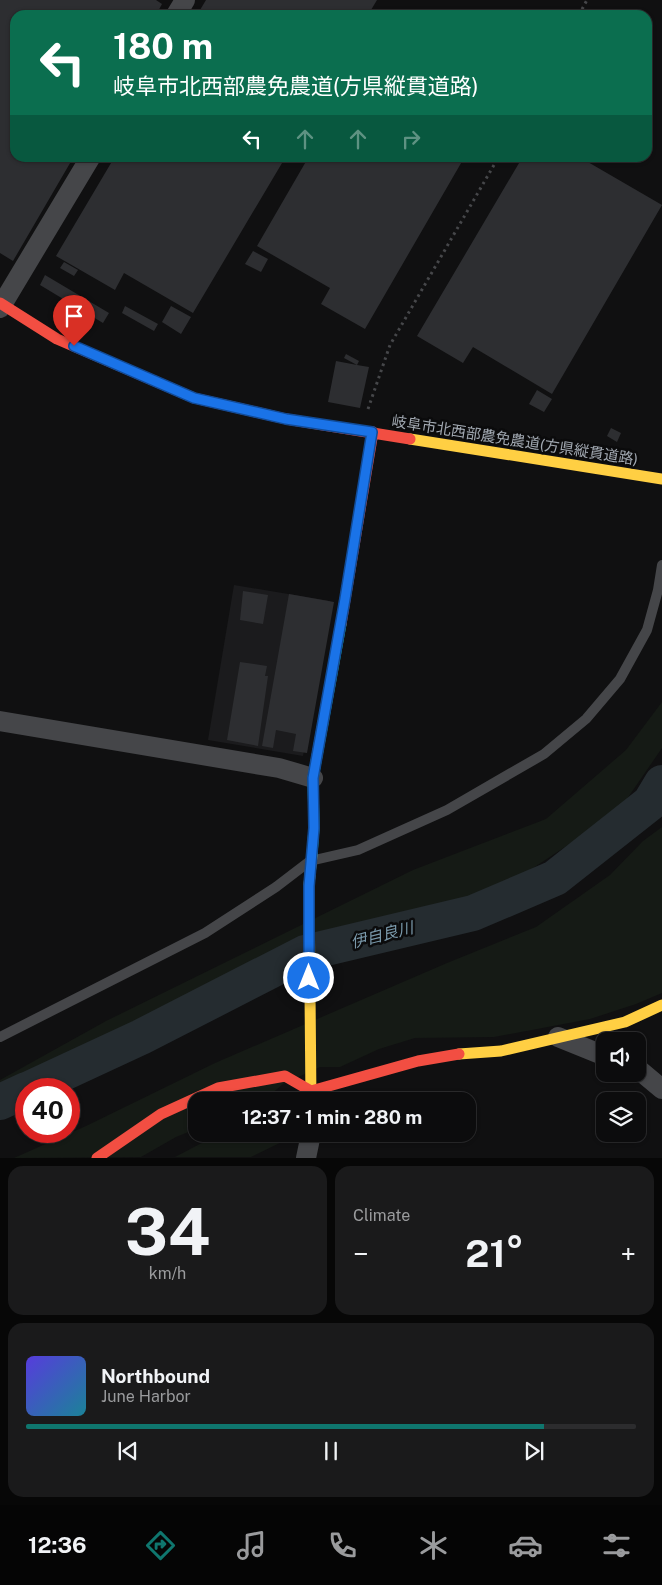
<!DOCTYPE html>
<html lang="en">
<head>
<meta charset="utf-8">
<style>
	body { margin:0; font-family:"Public Sans","Noto Sans JP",sans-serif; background:#1a1a1b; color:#f1f3f6; height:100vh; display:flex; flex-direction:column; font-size:19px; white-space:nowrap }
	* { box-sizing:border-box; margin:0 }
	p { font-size:16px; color:#9a9b9d }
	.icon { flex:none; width:28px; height:28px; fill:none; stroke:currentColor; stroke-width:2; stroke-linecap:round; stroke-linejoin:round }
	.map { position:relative; height:1158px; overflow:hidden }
	.details { display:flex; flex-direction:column; gap:8px; padding:8px; background:#070707; flex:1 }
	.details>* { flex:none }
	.banner { position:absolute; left:10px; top:10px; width:642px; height:152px; border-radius:15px; box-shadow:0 1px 4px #0004,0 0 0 1px #2c2c2e; background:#0b6e4f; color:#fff; overflow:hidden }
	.controls { position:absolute; left:596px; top:1032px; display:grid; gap:10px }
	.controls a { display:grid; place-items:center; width:50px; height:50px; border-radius:10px; background:#0c0c0d; box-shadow:0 1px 4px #0004,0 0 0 1px #2c2c2e; font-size:25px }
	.speed { position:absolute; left:15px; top:1078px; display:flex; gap:10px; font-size:25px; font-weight:700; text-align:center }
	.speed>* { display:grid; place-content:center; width:65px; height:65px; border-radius:50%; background:#0c0c0d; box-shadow:0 1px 4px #0004,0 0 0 1px #2c2c2e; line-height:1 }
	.speed .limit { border:8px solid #d22; background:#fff; color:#111 }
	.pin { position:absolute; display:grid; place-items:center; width:42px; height:42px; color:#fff; margin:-51px -21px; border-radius:50% 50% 50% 0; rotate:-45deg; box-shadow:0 0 5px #0007 }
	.pin .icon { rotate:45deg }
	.me { position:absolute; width:55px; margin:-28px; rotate:0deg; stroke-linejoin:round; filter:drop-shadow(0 0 4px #0008) }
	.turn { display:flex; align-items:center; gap:18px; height:105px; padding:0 20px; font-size:22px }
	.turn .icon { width:65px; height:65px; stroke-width:2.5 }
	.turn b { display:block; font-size:35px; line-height:42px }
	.lanes { display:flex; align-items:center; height:48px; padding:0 20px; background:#0003; justify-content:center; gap:25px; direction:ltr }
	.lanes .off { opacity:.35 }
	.big { font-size:38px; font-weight:700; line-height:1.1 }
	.details .card { flex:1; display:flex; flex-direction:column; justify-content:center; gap:8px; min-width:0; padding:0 18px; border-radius:15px; background:#1a1a1b }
	.details .dial { align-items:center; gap:0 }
	.dial b { font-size:65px; line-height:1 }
	.song { display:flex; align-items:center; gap:15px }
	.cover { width:60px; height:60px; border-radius:8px; background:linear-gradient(135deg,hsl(250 70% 55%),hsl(190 70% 35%)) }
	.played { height:5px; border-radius:2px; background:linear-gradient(90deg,#0f766e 85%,#2c2c2e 85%) }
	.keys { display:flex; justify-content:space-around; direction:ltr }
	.heat { display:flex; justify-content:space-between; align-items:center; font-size:28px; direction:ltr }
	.details .tiles { flex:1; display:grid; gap:8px; grid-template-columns:1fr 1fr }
	.card:last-child { grid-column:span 2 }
	.trip { position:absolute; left:188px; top:1092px; width:288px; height:50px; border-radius:15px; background:#0c0c0d; box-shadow:0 1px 4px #0004,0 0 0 1px #2c2c2e; font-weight:700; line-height:50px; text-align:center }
	.tabs { display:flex; height:80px; justify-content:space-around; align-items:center; background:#050505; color:#9a9b9d }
	.tabs .icon { width:35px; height:35px }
	.tabs .current { color:#0f766e }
	.tabs b { font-size:22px; color:#f1f3f6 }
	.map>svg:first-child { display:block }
</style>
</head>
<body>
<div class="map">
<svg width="662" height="1158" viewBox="0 0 662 1158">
	<rect width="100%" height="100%" fill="#101011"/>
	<path fill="#1b1b1d" d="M234 585 330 601 303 756 208 740Z"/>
	<path fill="#151a15" d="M662 702V748L618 812 495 893 174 1012 71 1070 41 1089H26V1098L0 1115V1080L106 1021 413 870 546 819 626 750Z
		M662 827V993L636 1004 590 1019 494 1037 415 1038 379 1049 340 1067H320L283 1084 263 1101H196V1129L176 1137 141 1157 14 1158 86 1126 215 1063 447 963 536 927 610 875 643 841Z
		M219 1134H290V1138L251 1157H175Z"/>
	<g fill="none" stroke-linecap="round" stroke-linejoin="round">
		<path stroke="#252c30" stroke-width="36" d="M29 1089 141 1037 305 953 473 913 555 878 650 803 662 783
			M0 1102 26 1090"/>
	</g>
	<path fill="#2d2e31" d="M0 0H156L162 4 156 15H15V158H73L13 261 0 253Z
		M206 0H377L368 15H197Z
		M114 158H285L193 313 124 273 115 290 56 256Z
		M308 158H464L365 329 321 304 330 288 257 246Z
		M522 158H581L662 205 552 394 473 347 463 363 417 336Z
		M253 251 268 259 261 272 245 264Z
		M64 262 78 270 74 276 60 268Z
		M45 275 109 313 103 323 40 285Z
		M125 306 158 324 154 331 122 313Z
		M171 306 191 317 181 334 162 322Z
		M346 354 359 361 357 365 369 367 360 408 328 402 336 361 357 365 344 358Z
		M537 390 552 399 544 412 529 404Z
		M611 428 621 433 617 442 607 436Z
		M243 591 268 595 263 624 240 620Z
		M289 594 334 602 307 753 293 751 296 734 276 730 273 748 262 746Z
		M240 662 267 666 265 676H268L258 746 227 740Z"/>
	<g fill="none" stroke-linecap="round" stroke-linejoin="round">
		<path stroke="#46474a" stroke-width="3" stroke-dasharray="2.5 4" stroke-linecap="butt" d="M579 15 587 0
			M368 409 390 345 498 158"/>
		<path stroke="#454649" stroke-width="10" d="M0 1037 205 933 276 887 310 861 358 850 447 810 544 754 586 719 620 679 647 630 658 590 662 565"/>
		<path stroke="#454649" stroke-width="20" d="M176 15 185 0
			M0 308 90 158
			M0 721 279 768 313 778
			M558 1037 605 1056
			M638 1069 662 1089
			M306 1158 311 1134"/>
		<path stroke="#16e098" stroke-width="11" d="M312 855 314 828 313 778 341 624"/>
		<path stroke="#ffcf43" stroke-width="11" d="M410 439 662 479
			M459 1054 501 1051 625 1022 662 1005
			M311 1101 309 885 312 855"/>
		<path stroke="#f24e42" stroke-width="11" d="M0 303 57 339 194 398 286 419 410 439
			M341 624 373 432
			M97 1158 161 1114 218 1088 285 1076 311 1091 418 1061 459 1054"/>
	</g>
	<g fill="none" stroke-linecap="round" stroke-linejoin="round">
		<defs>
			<path id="route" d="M74 346 194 398 286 419 372 432 345 599 313 778 314 828 309 886V978"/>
		</defs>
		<use href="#route" stroke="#114b97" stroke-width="12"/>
		<use href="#route" stroke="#1a73e8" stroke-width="9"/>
	</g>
	<g text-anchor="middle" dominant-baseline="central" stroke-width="5" stroke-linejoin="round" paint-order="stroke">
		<g font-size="15" fill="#a1a8b1" stroke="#0b0b0c">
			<text transform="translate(515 440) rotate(9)">岐阜市北西部農免農道(方県縦貫道路)</text>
		</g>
		<g font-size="16" font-style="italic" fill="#7a99ab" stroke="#0b0b0c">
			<text transform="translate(382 935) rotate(-14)">伊自良川</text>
		</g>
	</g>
</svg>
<div class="controls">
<a><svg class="icon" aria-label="sound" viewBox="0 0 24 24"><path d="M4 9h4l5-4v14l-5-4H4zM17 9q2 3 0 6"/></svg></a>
<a><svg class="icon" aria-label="layers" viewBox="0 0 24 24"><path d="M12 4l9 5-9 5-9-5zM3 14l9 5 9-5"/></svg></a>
</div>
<div class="speed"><div class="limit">40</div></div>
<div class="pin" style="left:74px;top:346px;background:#d93025"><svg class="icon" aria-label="arrive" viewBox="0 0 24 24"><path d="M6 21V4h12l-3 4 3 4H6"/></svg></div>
<svg class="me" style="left:309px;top:978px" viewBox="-20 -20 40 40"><circle r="17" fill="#1a73e8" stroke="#fff" stroke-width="3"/><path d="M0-11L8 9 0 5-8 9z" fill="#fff"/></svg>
<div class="trip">12:37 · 1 min · 280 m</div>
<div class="banner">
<div class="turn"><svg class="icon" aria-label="left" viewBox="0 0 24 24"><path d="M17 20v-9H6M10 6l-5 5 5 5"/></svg><div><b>180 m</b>岐阜市北西部農免農道(方県縦貫道路)</div></div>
<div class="lanes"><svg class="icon" aria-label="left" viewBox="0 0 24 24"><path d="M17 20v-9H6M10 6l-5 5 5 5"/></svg><svg class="icon off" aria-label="ahead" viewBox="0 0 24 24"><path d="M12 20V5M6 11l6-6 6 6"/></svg><svg class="icon off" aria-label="ahead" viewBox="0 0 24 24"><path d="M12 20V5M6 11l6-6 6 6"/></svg><svg class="icon off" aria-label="right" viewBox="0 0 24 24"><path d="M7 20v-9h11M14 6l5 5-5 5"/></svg></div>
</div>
</div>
<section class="details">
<div class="tiles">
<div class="card dial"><b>34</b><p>km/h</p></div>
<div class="card"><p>Climate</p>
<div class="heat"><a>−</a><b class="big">21°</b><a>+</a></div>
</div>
<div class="card">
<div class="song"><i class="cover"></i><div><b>Northbound</b><p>June Harbor</p></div></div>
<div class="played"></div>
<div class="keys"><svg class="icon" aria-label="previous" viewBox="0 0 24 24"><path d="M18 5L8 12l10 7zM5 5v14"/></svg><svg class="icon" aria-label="pause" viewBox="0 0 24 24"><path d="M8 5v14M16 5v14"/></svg><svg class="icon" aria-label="next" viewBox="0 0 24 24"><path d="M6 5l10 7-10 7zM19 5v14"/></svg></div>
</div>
</div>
</section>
<nav class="tabs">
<b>12:36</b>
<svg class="icon current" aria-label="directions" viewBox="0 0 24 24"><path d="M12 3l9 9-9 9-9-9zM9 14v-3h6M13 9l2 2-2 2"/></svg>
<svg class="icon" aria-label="music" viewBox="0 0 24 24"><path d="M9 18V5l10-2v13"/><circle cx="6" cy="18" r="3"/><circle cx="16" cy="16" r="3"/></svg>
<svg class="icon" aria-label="phone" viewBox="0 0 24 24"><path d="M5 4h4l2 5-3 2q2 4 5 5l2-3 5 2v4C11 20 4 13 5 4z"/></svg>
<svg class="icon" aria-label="climate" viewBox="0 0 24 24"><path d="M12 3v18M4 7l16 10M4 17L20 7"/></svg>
<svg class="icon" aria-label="car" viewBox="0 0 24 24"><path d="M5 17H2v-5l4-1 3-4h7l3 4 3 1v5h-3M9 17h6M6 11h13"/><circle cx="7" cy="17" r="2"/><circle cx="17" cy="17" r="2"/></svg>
<svg class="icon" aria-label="filters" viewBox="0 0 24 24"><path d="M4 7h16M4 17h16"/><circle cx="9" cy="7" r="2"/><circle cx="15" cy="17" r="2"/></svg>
</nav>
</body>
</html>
